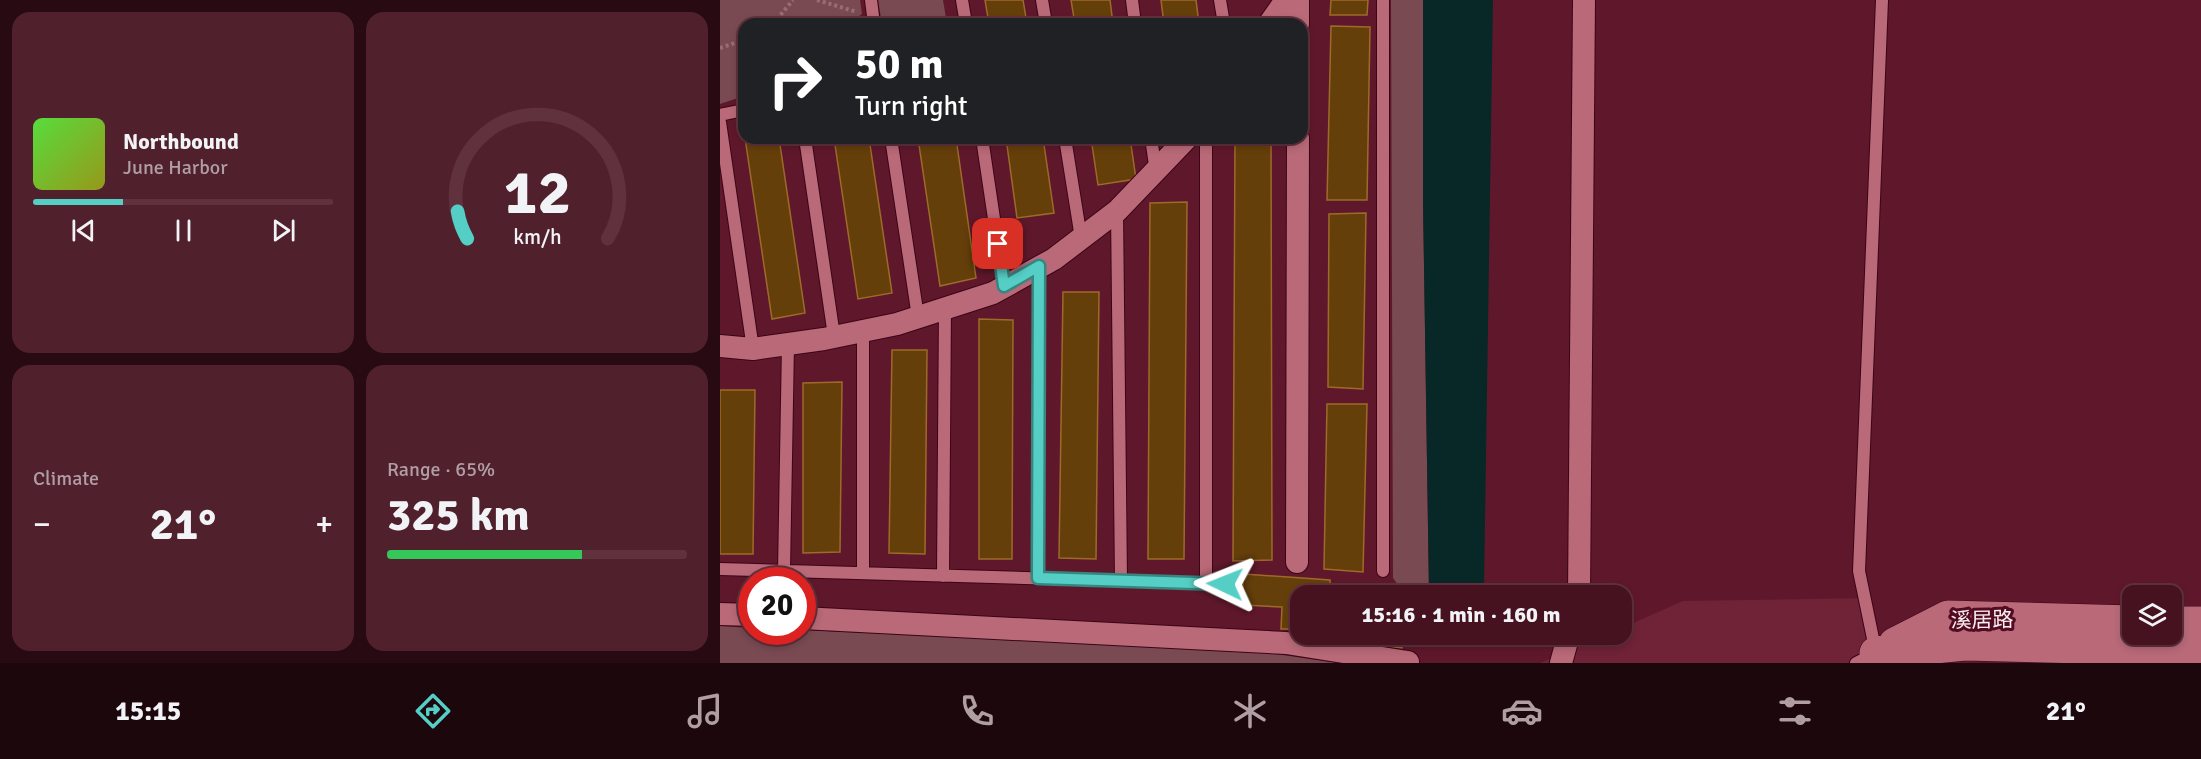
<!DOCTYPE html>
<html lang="en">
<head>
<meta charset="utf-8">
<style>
	body { margin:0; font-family:Signika,"Noto Sans SC",sans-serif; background:#51202d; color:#f1f3f6; height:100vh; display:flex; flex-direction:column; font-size:22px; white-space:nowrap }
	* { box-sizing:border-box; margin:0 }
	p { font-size:20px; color:#b09ea5 }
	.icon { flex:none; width:33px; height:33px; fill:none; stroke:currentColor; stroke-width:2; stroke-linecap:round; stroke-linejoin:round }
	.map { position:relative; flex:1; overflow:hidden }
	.details { display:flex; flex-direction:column; gap:12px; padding:12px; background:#270a12; width:720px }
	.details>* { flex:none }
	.banner { position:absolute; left:18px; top:18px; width:570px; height:126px; border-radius:18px; box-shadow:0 3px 9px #0003,0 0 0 2px #5f323e; background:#202124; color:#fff; overflow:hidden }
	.fabs { position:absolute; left:1402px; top:585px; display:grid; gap:12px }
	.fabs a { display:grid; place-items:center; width:60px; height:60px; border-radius:12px; background:#471220; box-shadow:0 3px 9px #0003,0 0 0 2px #5f323e; font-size:30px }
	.speed { position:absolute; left:18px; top:567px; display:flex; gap:12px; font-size:30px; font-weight:700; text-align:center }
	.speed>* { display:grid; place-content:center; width:78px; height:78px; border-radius:50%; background:#471220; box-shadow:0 3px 9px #0003,0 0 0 2px #5f323e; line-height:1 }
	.speed .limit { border:9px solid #d22; background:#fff; color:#111 }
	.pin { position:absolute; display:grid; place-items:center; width:51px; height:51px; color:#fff; margin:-26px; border-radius:12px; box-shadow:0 3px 9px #0006 }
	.me { position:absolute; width:66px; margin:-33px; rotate:272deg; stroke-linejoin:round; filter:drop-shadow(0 0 4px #0008) }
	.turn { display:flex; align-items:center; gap:21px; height:126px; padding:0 18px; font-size:27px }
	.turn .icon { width:78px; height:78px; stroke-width:2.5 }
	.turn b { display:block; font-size:42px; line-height:51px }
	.big { font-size:45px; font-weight:800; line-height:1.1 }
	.details .tile { flex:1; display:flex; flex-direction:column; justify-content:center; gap:9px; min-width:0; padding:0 21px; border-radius:18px; background:#51202d }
	.details .dial { align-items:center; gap:0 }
	.dial svg { height:156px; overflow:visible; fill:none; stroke:#5f323e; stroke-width:7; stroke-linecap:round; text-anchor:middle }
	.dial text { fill:#f1f3f6; stroke:none }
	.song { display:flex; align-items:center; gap:18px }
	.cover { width:72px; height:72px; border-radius:9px; background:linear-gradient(135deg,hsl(110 70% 55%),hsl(60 70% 35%)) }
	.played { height:6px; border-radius:3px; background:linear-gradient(90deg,#55cec5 30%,#5f323e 30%) }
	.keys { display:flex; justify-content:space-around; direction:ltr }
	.heat { display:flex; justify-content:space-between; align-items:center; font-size:33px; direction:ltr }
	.charge { height:9px; border-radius:4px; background:linear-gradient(90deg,#34c759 65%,#5f323e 0) }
	.details .tiles { flex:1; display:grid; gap:12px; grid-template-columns:repeat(2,1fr) }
	.trip { position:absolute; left:570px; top:585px; width:342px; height:60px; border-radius:18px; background:#471220; box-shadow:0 3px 9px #0003,0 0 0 2px #5f323e; font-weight:800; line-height:60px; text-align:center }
	.dock { display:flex; height:96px; justify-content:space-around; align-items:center; background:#1c070d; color:#b09ea5 }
	.dock .icon { width:42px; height:42px }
	.dock .on { color:#55cec5 }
	.dock b { font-size:27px; color:#f1f3f6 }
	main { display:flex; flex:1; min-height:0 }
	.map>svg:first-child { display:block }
</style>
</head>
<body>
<main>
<section class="details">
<div class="tiles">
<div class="tile">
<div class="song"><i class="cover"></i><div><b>Northbound</b><p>June Harbor</p></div></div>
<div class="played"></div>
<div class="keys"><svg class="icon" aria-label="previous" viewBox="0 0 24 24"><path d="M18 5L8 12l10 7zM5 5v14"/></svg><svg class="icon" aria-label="pause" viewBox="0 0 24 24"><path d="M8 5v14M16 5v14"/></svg><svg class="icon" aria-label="next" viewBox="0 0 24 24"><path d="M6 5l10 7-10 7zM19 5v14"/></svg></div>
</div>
<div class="tile dial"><svg viewBox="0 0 100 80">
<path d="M14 69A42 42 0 1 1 86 69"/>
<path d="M14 69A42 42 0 0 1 9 55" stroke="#55cec5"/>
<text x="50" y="56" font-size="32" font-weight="700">12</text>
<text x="50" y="72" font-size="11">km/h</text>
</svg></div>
<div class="tile"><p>Climate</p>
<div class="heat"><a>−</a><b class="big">21°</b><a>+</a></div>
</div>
<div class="tile"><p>Range · 65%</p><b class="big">325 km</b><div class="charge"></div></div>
</div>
</section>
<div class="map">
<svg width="1481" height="663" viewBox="0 0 1481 663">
	<rect width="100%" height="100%" fill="#5f182b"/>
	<path fill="#702237" d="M1151 598 1164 663H820L886 635 902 634V628L963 601Z"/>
	<path fill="#794a52" d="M0 0H140L142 14 127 24H24V96L0 104Z
		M158 0H223L227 24H162Z
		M671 0H703V200L709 593 683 592 673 578Z
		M0 626 31 628 32 632 83 630 534 651 619 663H0Z"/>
	<path fill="#072826" d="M703 0H773L764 586 751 595H714L709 593 703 200Z"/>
	<path fill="#653f0a" stroke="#9e6a2a" stroke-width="1.5" d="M265 0H303L307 24H269Z
		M351 0H390L393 24H355Z
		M441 0H476L479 24H444Z
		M611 0H648L647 15H610Z
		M611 26 650 27 647 200H607Z
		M25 138H59L85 313 52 319Z
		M114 138H149L172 293 138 299Z
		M198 138H236L256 278 220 286Z
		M286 138H323L334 213 297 218Z
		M371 138H410L416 179 378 185Z
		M515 138H551L552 560 513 561Z
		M467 202 464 559H428L430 203Z
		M646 213 643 389 608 387 609 214Z
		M343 292H379L376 559 339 558Z
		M259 319 293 320 292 559H259Z
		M172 350H207L205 554 169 553Z
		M122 382 120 552 83 553V383Z
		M0 390H35L33 554H0Z
		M607 404H647L643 572 604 569Z
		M523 574 610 580V594L590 592V596H580V629H561L562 607 523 605Z
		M588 634H683L682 648 588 637Z"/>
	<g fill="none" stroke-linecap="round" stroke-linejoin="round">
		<defs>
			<path id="lane" d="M151 0 154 24
				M242 0 246 24
				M322 0 326 24
				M412 0 415 24
				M500 0 504 24
				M663 0V571
				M0 115 24 110
				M0 122 33 349
				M85 138 114 336
				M171 138 198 317
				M262 138 284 286
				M345 138 361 238
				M431 138 436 172
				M486 138V583
				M397 211 401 581
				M143 331V573
				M0 569 505 584
				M64 571 68 344
				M223 576 225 308
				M318 578 319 266
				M1136 663 1156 653 1139 571 1162 0"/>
			<path id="street" d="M549 24 566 0
				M578 24V0
				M0 346 33 349 104 339 177 324 273 293 334 259 397 211 467 138
				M577 562 578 138
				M859 596 864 0
				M0 614 32 615
				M82 618 566 643 688 662
				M841 663 849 634"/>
			<path id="secondary" d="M1452 623H1481
				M1175 644 1228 617 1413 622
				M1156 653 1245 644 1481 650"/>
		</defs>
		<use href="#lane" stroke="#3b0516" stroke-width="14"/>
		<use href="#street" stroke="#3b0516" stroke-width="24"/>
		<use href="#secondary" stroke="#3b0516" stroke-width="34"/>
		<path stroke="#9b6c78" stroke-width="4" stroke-dasharray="3 3" stroke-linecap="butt" d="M97 0 137 12
			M53 24 73 0
			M0 48 24 40"/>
		<use href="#lane" stroke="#b96978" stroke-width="12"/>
		<use href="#street" stroke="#b96978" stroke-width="22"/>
		<use href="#secondary" stroke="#b96978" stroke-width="33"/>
	</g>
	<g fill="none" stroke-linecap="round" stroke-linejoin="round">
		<defs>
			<path id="route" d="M278 244 284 286 319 266 318 578 505 584"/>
		</defs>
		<use href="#route" stroke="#378680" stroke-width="15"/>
		<use href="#route" stroke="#55cec5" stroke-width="10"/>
	</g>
	<g text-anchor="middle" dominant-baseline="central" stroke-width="6" stroke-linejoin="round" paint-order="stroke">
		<g font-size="21" fill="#f9f0f1" stroke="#530b22">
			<text transform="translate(1262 620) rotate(-1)">溪居路</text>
		</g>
	</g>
</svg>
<div class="fabs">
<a><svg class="icon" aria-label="layers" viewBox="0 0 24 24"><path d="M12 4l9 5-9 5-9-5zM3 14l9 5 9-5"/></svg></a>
</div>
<div class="speed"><div class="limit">20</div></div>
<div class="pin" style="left:278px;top:244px;background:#d93025"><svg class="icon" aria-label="arrive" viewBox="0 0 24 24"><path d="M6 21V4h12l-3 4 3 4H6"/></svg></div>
<svg class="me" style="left:505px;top:584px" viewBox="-20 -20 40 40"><path d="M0-17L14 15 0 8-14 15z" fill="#55cec5" stroke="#fff" stroke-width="4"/></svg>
<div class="trip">15:16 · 1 min · 160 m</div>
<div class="banner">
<div class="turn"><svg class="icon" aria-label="right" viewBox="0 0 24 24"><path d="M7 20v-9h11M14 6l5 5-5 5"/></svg><div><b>50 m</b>Turn right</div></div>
</div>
</div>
</main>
<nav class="dock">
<b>15:15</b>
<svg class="icon on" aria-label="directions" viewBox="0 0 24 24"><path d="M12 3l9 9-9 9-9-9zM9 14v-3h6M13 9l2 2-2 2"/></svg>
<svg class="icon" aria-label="music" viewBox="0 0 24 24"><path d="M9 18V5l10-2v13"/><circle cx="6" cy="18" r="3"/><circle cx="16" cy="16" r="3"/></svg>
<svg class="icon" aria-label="phone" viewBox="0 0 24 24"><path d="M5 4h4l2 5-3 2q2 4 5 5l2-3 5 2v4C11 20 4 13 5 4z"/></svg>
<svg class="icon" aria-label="climate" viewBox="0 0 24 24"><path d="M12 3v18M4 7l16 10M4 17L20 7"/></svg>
<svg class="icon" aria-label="car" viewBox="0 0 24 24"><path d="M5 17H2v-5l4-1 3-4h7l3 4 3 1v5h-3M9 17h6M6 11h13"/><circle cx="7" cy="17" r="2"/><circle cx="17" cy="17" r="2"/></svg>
<svg class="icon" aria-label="filters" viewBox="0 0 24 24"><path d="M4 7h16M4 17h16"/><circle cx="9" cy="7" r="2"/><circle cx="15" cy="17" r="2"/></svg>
<b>21°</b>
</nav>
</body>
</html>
